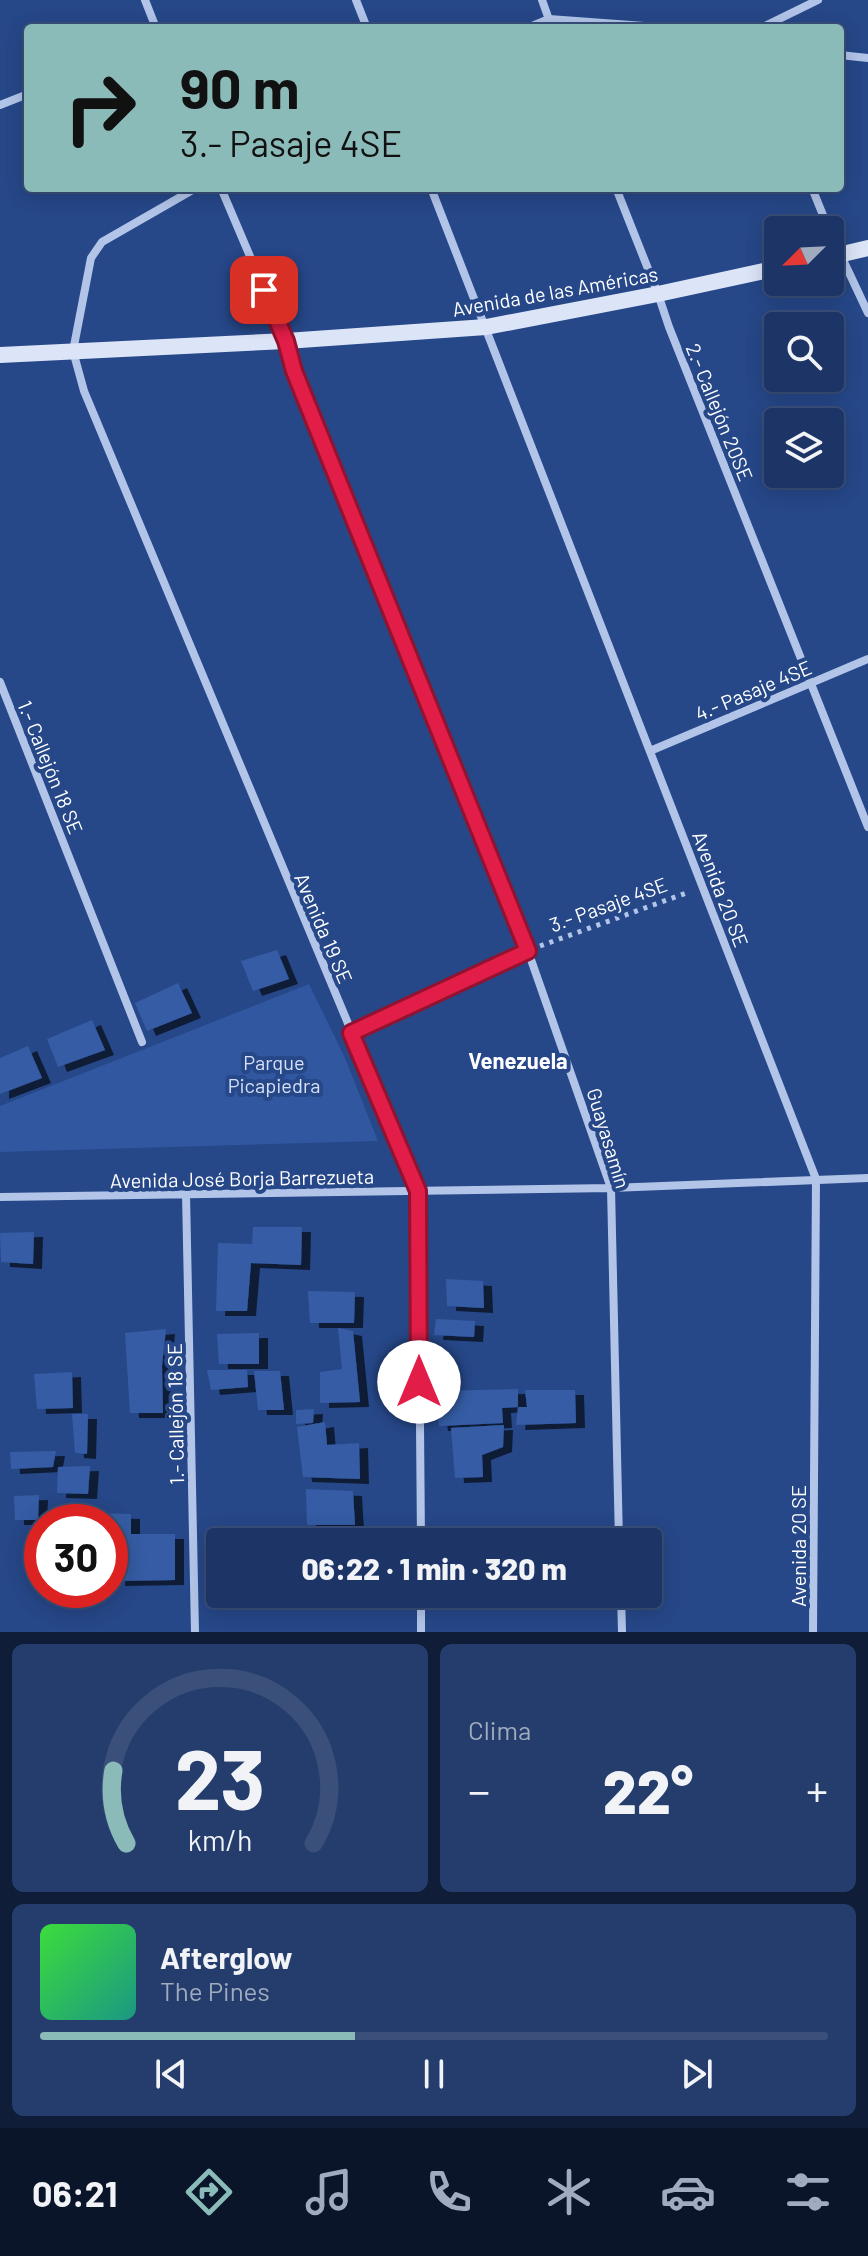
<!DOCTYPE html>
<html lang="es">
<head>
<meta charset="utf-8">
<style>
	body { margin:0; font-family:Barlow,sans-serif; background:#253d6c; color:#f1f3f6; height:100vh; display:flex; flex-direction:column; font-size:30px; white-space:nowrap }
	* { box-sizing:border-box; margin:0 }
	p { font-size:26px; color:#a0abbf }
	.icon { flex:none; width:44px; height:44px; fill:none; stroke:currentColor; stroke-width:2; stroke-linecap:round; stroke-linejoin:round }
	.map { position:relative; height:1632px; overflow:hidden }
	.side { display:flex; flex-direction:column; gap:12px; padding:12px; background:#0f1d38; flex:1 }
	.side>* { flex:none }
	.guide { position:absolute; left:24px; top:24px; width:820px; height:168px; border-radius:8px; box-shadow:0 4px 20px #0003,0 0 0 2px #3a507a; background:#8bbbb9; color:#111; overflow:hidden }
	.needle { width:52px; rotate:246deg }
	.buttons { position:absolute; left:764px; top:216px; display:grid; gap:16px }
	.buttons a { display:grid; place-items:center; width:80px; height:80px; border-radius:8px; background:#1c3566; box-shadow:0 4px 20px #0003,0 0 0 2px #3a507a; font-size:40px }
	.speed { position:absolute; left:24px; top:1504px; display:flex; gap:16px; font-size:40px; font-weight:700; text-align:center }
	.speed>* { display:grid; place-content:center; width:104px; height:104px; border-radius:50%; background:#1c3566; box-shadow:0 4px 20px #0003,0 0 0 2px #3a507a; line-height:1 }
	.speed .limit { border:12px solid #d22; background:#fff; color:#111 }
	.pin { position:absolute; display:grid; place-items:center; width:68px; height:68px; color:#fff; margin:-34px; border-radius:16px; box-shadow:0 4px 12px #0006 }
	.me { position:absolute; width:88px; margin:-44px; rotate:0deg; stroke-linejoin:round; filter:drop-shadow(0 0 6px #0008) }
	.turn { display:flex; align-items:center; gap:28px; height:168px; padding:0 24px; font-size:36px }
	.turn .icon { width:104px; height:104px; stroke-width:2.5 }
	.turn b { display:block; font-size:56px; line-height:68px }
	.big { font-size:60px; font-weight:800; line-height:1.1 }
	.side .tile { flex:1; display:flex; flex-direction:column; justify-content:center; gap:12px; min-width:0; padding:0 28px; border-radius:12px; background:#253d6c }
	.side .dial { align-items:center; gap:0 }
	.dial svg { height:208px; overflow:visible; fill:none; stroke:#3a507a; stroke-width:7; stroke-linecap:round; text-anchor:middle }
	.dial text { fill:#f1f3f6; stroke:none }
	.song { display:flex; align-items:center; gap:24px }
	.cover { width:96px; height:96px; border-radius:12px; background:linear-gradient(135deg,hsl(120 70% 55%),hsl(170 70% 35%)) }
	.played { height:8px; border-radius:4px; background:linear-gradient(90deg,#8bbbb9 40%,#3a507a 40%) }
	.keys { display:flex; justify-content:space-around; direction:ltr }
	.heat { display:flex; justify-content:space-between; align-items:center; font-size:44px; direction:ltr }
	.side .tiles { flex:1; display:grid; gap:12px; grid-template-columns:1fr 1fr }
	.tile:last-child { grid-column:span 2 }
	.trip { position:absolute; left:206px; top:1528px; width:456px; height:80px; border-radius:8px; background:#1c3566; box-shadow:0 4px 20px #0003,0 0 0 2px #3a507a; font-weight:800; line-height:80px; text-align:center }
	.tabs { display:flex; height:128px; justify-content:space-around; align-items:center; background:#0b1529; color:#a0abbf }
	.tabs .icon { width:56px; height:56px }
	.tabs .active { color:#8bbbb9 }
	.tabs b { font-size:36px; color:#f1f3f6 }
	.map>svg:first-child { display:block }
</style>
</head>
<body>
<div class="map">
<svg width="868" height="1632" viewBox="0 0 868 1632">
	<defs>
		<filter id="shadow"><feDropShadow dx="9" dy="5" stdDeviation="0" flood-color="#0009"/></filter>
	</defs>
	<rect width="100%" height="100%" fill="#264788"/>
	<path fill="#30579f" d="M309 984 345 1058 378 1141 0 1152V1106Z"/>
	<path fill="#365ca4" filter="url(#shadow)" d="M277 950 289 979 253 991 241 961Z
		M178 983 192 1013 147 1031 135 1003Z
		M92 1020 105 1050 58 1067 47 1039Z
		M28 1046 42 1078 0 1094V1058Z
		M253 1227H302L301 1265 251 1263 247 1311H216L218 1243 252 1244Z
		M34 1232 33 1264 1 1262 0 1233Z
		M446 1279 483 1281 484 1308 447 1306Z
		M308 1291 355 1292 354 1323H310Z
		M436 1319 475 1321 474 1337 434 1335Z
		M338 1328 353 1331 360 1402 320 1403V1372L342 1369Z
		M166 1329 162 1366 163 1413H130L125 1333Z
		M259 1333V1364H219L217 1334Z
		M207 1370H247L248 1387 211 1390Z
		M254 1371H280L284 1410H258Z
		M72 1372 73 1408 37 1409 34 1374Z
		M518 1389V1407H527L525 1390H575L576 1423 516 1425 518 1407 502 1408 503 1423 439 1426 434 1391Z
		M314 1409 313 1423 296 1424V1410Z
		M72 1414H88L87 1454 75 1453Z
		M325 1422 327 1445 359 1443 360 1479 303 1477 297 1427Z
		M504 1425 503 1447 482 1455 483 1477 455 1478 451 1428Z
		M56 1451 53 1467 11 1469 10 1452Z
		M90 1466 88 1494 57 1493 58 1467Z
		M306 1489 353 1491 355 1525H307Z
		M39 1495 38 1520H15L14 1496Z
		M96 1513 131 1514V1534H175V1580L116 1581 118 1534 110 1533V1522H96Z
		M249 1529 250 1542H220V1563L216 1564 215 1530Z"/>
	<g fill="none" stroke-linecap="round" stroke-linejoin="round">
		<path stroke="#b2c5e9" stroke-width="5" stroke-dasharray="4 6" stroke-linecap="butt" d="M540 946 689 892"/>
		<path stroke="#b2c5e9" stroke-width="8" d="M145 0 156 28
			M356 0 367 28
			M542 0 552 28
			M527 28 549 19 672 28
			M761 28 818 0
			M840 55 868 58
			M0 105 28 94
			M196 188 102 242 91 258 73 351 84 391 418 1191 421 1542
			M221 188 286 341 294 371 528 951 611 1188 619 1542
			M431 188 816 1179 813 1632
			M616 188 658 294 669 327 868 827
			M812 188 829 230
			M830 232 868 313
			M0 682 142 1042
			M650 751 868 659
			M351 1033 528 951
			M186 1194 195 1632
			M0 1197 611 1188 868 1178
			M421 1594V1632
			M621 1594 622 1632"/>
		<path stroke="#dce5f8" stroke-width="16" d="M830 257 868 248
			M0 355 286 341 486 327 658 294 778 268"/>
	</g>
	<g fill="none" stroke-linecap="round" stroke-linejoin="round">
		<defs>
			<path id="route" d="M264 290 286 341 294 371 528 951 351 1033 418 1191 419 1382"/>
		</defs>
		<use href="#route" stroke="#92132f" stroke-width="20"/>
		<use href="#route" stroke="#e11d48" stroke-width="14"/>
	</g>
	<g text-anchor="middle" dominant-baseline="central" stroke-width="8" stroke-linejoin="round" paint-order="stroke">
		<g font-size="20" fill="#fff" stroke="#264788">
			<text transform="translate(555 291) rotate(-10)">Avenida de las Américas</text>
			<text transform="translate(720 412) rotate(68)">2.- Callejón 20SE</text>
			<text transform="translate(753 690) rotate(-23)">4.- Pasaje 4SE</text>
			<text transform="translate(51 767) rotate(68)">1.- Callejón 18 SE</text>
			<text transform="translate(721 889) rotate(69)">Avenida 20 SE</text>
			<text transform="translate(608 904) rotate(-20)">3.- Pasaje 4SE</text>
			<text transform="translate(324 928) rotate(67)">Avenida 19 SE</text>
			<text transform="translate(609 1138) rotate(73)">Guayasamín</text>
			<text transform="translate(242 1178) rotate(-1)">Avenida José Borja Barrezueta</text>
			<text transform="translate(175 1414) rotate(-91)">1.- Callejón 18 SE</text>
			<text transform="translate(798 1546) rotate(-90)">Avenida 20 SE</text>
		</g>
		<g font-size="20" fill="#d6e1f7" stroke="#264788">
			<text x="274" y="1062">Parque<tspan x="274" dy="23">Picapiedra</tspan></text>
		</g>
		<g font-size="22" font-weight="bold" fill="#fff" stroke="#264788">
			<text x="518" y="1060">Venezuela</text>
		</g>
	</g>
</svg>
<div class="buttons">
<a><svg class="needle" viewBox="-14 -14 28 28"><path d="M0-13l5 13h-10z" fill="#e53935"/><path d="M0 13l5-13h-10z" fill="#a0abbf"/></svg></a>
<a><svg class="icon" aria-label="search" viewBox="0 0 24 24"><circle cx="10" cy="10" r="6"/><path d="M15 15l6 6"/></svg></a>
<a><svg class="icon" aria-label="layers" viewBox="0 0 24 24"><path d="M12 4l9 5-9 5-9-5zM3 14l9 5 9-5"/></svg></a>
</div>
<div class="speed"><div class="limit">30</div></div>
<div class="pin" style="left:264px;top:290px;background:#d93025"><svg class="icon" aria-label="arrive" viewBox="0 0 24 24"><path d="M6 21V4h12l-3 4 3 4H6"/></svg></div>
<svg class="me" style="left:419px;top:1382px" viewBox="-20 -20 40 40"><circle r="19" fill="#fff"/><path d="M0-13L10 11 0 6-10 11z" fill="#e11d48"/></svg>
<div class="trip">06:22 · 1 min · 320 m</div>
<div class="guide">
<div class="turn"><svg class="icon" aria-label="right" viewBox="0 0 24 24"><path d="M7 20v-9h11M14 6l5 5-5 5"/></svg><div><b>90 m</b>3.- Pasaje 4SE</div></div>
</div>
</div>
<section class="side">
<div class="tiles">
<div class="tile dial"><svg viewBox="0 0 100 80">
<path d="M14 69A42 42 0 1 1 86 69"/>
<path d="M14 69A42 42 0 0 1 9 41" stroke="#8bbbb9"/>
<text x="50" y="56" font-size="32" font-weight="700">23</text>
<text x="50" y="72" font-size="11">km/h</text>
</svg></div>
<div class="tile"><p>Clima</p>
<div class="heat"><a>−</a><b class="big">22°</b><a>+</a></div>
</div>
<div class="tile">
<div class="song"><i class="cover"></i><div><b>Afterglow</b><p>The Pines</p></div></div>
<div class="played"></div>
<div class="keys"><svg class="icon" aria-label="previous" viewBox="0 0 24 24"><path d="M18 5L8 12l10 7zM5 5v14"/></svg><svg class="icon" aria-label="pause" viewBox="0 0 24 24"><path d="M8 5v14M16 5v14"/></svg><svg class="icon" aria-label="next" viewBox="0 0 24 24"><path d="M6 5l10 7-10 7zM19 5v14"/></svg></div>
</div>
</div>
</section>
<nav class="tabs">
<b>06:21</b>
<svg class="icon active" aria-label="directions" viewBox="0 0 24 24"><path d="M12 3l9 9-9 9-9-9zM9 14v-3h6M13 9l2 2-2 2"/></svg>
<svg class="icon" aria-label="music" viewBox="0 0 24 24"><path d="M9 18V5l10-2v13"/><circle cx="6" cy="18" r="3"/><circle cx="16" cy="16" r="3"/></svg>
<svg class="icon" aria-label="phone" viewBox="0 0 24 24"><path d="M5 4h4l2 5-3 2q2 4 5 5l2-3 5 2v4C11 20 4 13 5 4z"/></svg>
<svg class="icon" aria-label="climate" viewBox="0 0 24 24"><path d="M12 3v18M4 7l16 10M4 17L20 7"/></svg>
<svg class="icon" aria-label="car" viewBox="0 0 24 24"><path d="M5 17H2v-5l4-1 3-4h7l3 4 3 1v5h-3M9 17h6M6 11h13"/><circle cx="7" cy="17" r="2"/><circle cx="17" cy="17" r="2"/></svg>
<svg class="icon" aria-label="filters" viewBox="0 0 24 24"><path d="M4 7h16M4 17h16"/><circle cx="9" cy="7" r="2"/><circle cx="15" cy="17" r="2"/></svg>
</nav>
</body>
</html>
